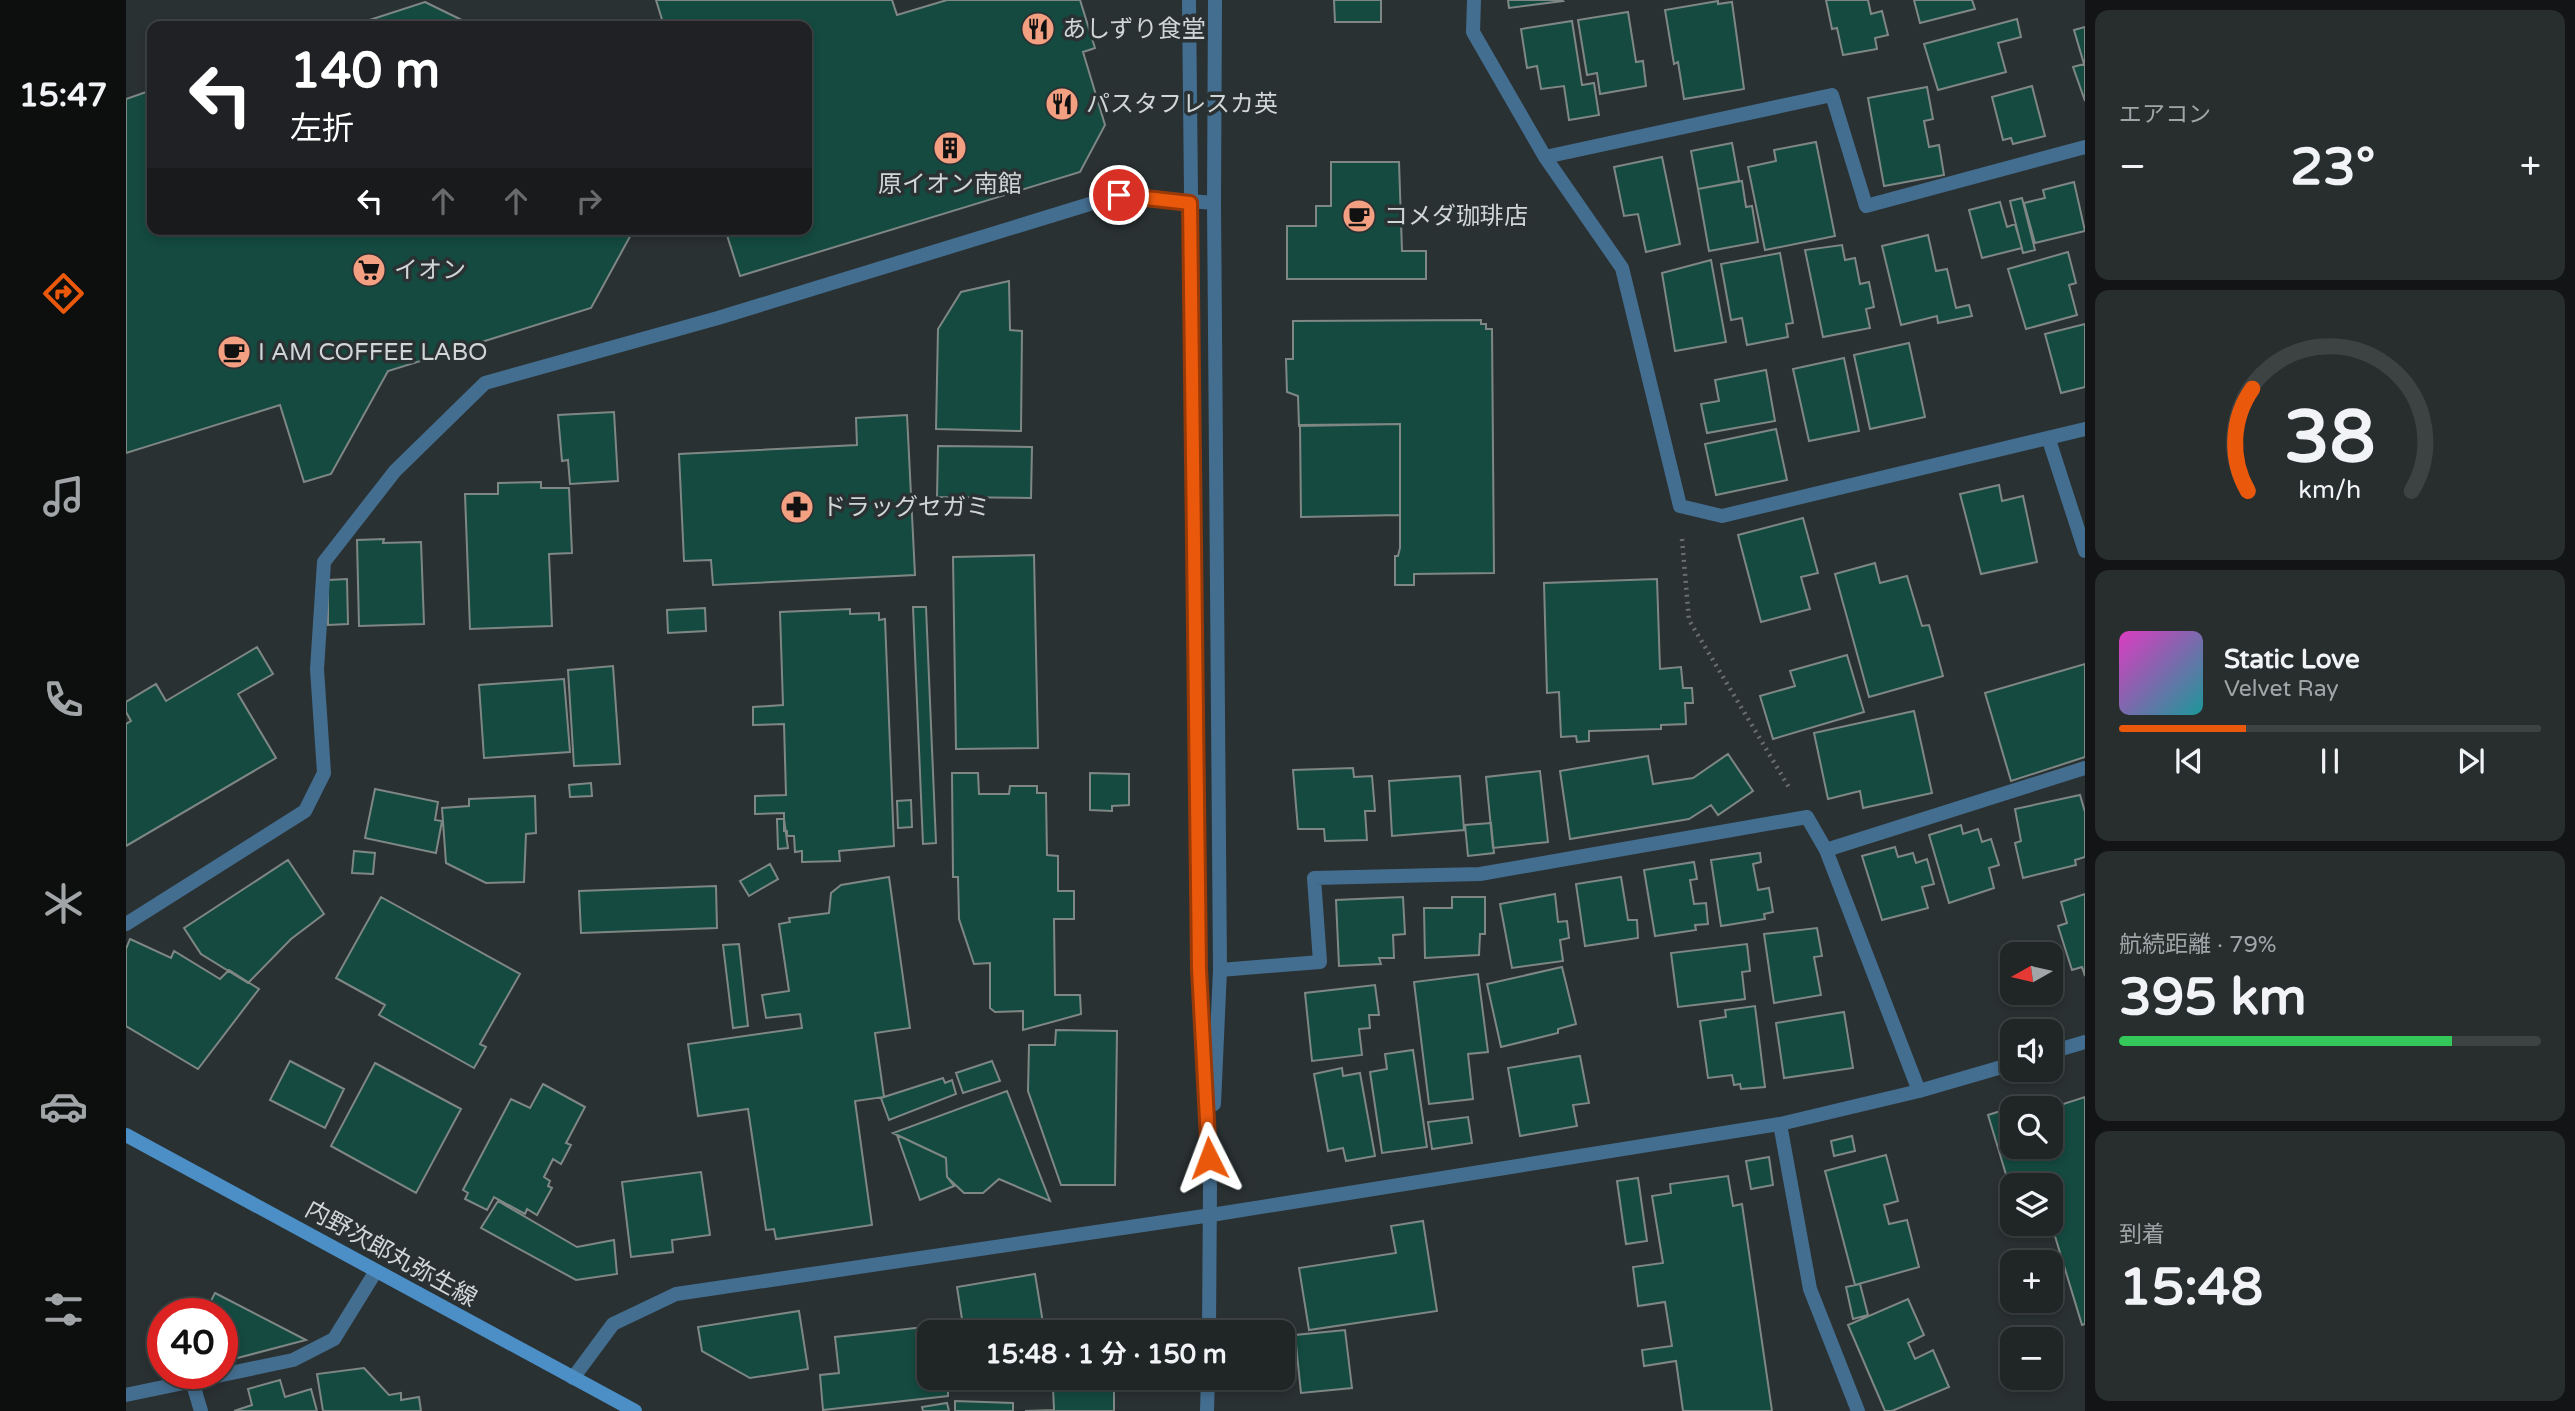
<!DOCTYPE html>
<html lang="ja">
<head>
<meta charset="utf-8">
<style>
	body { margin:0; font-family:"Varela Round","Noto Sans JP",sans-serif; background:#282d2e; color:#f1f3f6; height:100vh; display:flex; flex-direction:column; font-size:26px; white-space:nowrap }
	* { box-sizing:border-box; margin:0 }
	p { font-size:23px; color:#a2a5a7 }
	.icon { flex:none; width:38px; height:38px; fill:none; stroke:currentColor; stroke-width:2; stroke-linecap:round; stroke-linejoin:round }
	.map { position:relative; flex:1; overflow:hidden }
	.side { display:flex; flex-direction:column; gap:10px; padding:10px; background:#121415; width:490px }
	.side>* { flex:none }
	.guide { position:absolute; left:21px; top:21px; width:665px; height:214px; border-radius:14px; box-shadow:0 4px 10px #0003,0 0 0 2px #3d4243; background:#202124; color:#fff; overflow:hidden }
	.needle { width:46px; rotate:262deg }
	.buttons { position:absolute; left:1874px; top:942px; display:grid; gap:14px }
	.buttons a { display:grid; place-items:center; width:63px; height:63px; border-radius:14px; background:#202526; box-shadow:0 4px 10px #0003,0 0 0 2px #3d4243; font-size:35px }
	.speed { position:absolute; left:21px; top:1298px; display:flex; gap:14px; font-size:35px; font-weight:700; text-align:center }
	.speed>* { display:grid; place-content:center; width:91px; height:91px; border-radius:50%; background:#202526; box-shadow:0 4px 10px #0003,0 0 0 2px #3d4243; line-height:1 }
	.speed .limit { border:10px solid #d22; background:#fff; color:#111 }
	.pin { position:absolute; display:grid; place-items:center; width:60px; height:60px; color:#fff; margin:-30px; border:4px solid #fff; border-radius:50%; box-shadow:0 2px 7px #0007 }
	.me { position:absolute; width:77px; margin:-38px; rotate:357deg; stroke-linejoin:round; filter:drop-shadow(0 0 5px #0008) }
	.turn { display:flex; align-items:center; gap:24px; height:147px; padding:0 28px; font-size:32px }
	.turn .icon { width:91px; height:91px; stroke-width:2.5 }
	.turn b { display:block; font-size:49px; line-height:60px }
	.lanes { display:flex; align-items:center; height:66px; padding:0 28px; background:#0003; justify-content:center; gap:35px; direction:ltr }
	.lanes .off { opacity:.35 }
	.big { font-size:52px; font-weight:700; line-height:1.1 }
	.side .widget { flex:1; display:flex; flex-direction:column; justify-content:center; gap:10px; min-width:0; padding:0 24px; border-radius:14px; background:#282d2e }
	.side .dial { align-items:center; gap:0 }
	.dial svg { height:182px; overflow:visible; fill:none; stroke:#3d4243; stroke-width:7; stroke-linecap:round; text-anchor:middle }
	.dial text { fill:#f1f3f6; stroke:none }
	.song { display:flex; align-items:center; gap:21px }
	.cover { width:84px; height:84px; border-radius:10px; background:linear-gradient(135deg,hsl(310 70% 55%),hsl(180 70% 35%)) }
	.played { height:7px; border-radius:4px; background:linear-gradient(90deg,#ea580c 30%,#3d4243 30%) }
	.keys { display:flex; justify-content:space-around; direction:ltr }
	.heat { display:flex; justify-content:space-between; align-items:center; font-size:38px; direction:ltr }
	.charge { height:10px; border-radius:5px; background:linear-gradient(90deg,#34c759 79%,#3d4243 0) }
	.trip { position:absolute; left:791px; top:1320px; width:378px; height:70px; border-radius:14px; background:#202526; box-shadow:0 4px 10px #0003,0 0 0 2px #3d4243; font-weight:700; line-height:70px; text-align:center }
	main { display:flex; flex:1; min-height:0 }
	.dock { display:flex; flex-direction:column; width:126px; justify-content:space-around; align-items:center; background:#0d0f0f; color:#a2a5a7 }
	.dock .icon { width:49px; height:49px }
	.dock .active { color:#ea580c }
	.dock b { font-size:32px; color:#f1f3f6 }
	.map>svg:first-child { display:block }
</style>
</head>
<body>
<main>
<nav class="dock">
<b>15:47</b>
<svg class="icon active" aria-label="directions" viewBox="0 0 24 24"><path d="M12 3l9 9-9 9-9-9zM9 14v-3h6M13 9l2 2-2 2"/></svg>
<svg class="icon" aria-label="music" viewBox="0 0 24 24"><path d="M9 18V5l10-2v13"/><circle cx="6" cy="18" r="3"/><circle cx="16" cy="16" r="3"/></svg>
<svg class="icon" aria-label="phone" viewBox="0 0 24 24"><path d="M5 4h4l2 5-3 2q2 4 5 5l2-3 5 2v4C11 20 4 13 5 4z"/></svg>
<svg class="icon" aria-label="climate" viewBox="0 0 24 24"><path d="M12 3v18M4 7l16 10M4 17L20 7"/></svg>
<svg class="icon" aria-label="car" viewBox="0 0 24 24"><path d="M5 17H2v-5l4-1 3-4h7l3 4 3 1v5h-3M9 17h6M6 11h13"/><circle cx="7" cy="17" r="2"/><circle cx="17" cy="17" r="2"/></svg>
<svg class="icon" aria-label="filters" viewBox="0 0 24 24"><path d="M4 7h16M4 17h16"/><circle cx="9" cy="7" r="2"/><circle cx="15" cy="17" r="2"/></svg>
</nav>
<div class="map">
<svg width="1959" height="1411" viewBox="0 0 1959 1411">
	<rect width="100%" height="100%" fill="#2a3132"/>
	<path fill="#144a40" stroke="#7f8785" stroke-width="2" d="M530 0H766L771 15 821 0H954L969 48 957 52 979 125 954 172 614 276 599 229H681V26H538Z
		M1208 0H1255V22H1209Z
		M1382 0H1436L1437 1 1383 8Z
		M1700 0H1742L1745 14 1756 11 1762 35 1749 38 1751 49 1717 55 1711 28 1706 29Z
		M1788 0H1846L1849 9 1794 23Z
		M1592 1V4L1606 2 1618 89 1558 99 1552 62 1548 64 1539 10Z
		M299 2 348 26H225Z
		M1502 12 1510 62 1517 61 1520 86 1474 94 1471 73 1461 75 1452 20Z
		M1891 19 1895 37 1872 43 1880 72 1812 90 1798 44Z
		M1446 21 1456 85 1468 83 1473 115 1443 120 1438 86 1415 89 1411 66 1401 68 1395 29Z
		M1959 27V101L1947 67 1958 64 1948 30Z
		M1906 86 1919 136 1887 144 1885 138 1877 140 1866 97Z
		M1801 87 1807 119 1798 121 1803 147 1813 145 1818 175 1758 186 1742 98Z
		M26 90V229L507 231 465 308 262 371 205 474 178 482 154 405 0 453V99Z
		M1690 142 1709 236 1639 250 1622 167 1650 161 1648 150Z
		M1606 143 1613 181 1572 189 1565 151Z
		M1536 157 1554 244 1520 252 1512 214 1498 216 1488 167Z
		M1205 162H1273L1276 251H1300V279H1161V226H1190V206H1205Z
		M1616 181 1620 207 1626 206 1632 242 1583 251 1572 189Z
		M1948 182 1959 231 1909 243 1898 203 1919 198 1917 190Z
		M1896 198 1909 250 1897 253 1884 201Z
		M1874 202 1881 227 1889 224 1896 248 1856 258 1843 210Z
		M1802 235 1810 271 1821 269 1830 308 1843 305 1846 316 1812 323 1811 316 1775 325 1756 246Z
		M1716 245 1719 260 1729 258 1734 284 1743 282 1748 307 1740 309 1744 328 1697 337 1679 250Z
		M1942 252 1950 283 1943 285 1951 315 1900 329 1882 269Z
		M1654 253 1667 323 1660 324 1662 337 1621 345 1616 318 1605 320 1595 264Z
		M1585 260 1600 342 1549 351 1536 273Z
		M883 281 884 330 896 331 895 431 810 429 812 329 835 292Z
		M1355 320V324H1360V329H1366L1368 573 1288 574V585H1269V556H1272L1274 548V424L1173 426 1172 396 1161 392 1160 359H1167V321Z
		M1959 324V387L1935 393 1919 334Z
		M1783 343 1799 417 1744 429 1728 355Z
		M1718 358 1733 431 1683 441 1667 369Z
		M1640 370 1649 421 1581 433 1575 404 1593 401 1589 380Z
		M488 412 492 481 444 484 442 460 436 461 432 415Z
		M781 415 789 575 587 585 585 560 558 561 553 454 731 445 730 418Z
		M1274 424V515L1175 517 1174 425Z
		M1650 429 1661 480 1590 495 1579 444Z
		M812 446 906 447 905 498 811 497Z
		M415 482V488H443L446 553 423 554 426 626 344 629 339 494H372V483Z
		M1873 485 1876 501 1897 496 1911 562 1855 574 1834 494Z
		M1677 518 1692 573 1675 577 1684 609 1635 622 1612 535Z
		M258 539 257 543 295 542 298 624 233 626 231 540Z
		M908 555 912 748 830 749 827 557Z
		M1749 563 1754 583 1781 576 1796 626 1803 625 1817 676 1743 697 1709 574Z
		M221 579 222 624 202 625V580Z
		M1531 579 1534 669 1555 667 1557 688H1566L1567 703H1559L1560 724 1535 725V729L1463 731V741L1451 742 1450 736 1435 737 1433 692 1421 693 1418 583Z
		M787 607H800L810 843 797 844Z
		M579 608 580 631 542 633 541 610Z
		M724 609V614L753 613V620L759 619 768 846 713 851 714 861 676 862V851L669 852 668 836H661V831H658V813L629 814V796L660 795 658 724 627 725V707L657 705 654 612Z
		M131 647 147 674 112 694 150 758 0 846V724L5 721 0 712V702L30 684 40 701Z
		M1721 655 1738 712 1647 739 1634 696 1669 686 1664 671Z
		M1959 664V757L1885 781 1859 693Z
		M487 666 494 764 448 766 442 670Z
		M438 679 444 752 358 758 353 685Z
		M1788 711 1806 793 1737 808 1734 791 1702 799 1688 733Z
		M1602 754 1627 791 1592 815 1585 805 1563 819 1444 839 1434 771 1522 756 1527 784 1567 778Z
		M1227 768 1228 777 1246 776 1249 811H1239L1241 840 1199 841 1198 829H1172L1167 770Z
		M1414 771 1422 842 1367 848 1360 777Z
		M826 773H852L853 794H883L884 786H911V793H920L921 855 932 856V891H948V919H928L929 995H954L955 1014 897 1030V1011L869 1012 864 1008V963L848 964 833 919 832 877H827Z
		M964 773 1003 774V805L986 806V811L964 810Z
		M1334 776 1338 830 1266 836 1263 781Z
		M465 783 466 796 444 797 443 785Z
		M249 789 312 802 309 820 316 821 310 853 239 838Z
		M1954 795 1959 812V857L1949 860 1950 865 1897 878 1889 843 1895 841 1889 809Z
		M409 796 410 833 400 834 398 882 360 883 320 863 316 808 343 806V799Z
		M785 800 786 827 772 828 771 801Z
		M651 819H658L662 848 652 849Z
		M1365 823 1368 853 1342 856 1339 825Z
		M1835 825 1837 834 1852 829 1856 842 1865 839 1873 865 1863 868 1868 888 1823 903 1803 835Z
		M1769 847 1772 857 1787 853 1790 863 1801 859 1808 884 1796 887 1802 908 1756 920 1736 856Z
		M228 851 249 853 247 874 226 873Z
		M1634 853 1635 862 1627 864 1632 890 1643 888 1647 912 1638 914 1639 919 1595 926 1585 860Z
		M162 860 198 914 165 939 122 983 75 954 58 928Z
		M1568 862 1571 879 1564 880 1568 904 1580 903 1582 924 1569 925 1570 930 1529 936 1518 870Z
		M644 864 652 879 623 896 614 881Z
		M763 877 784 1028 749 1033 758 1097 729 1101 746 1225 650 1239 648 1229 640 1230 622 1109 572 1116 562 1044 676 1028 674 1014 640 1018 636 995 663 991 653 924 664 922 663 918 703 913 705 893 715 885Z
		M1495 877 1502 920H1511L1512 938 1459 946 1450 884Z
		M590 886 591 928 455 933 453 891Z
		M1429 894 1432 922 1441 921 1443 938 1434 940 1437 961 1386 968 1374 904Z
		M1959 894V976L1956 967 1946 970 1932 926 1941 923 1935 902Z
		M255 897 394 974 354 1044 360 1047 348 1068 253 1015 259 1005 210 978Z
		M1277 897 1279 934 1267 935 1268 958H1253L1255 964 1213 966 1210 900Z
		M1326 897H1359V934H1354L1353 955 1299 958 1298 908H1326Z
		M1691 928 1696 956 1688 957 1695 995 1648 1003 1638 934Z
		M4 939 45 958 48 951 94 979 103 970 133 989 72 1069 0 1026V949Z
		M613 944 622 1026 607 1028 597 945Z
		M1621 944 1624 971 1616 972 1619 999 1552 1007 1545 953Z
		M1436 967 1450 1024 1432 1029V1033L1375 1047 1361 984Z
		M1352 974 1362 1052 1342 1054 1347 1099 1303 1104 1288 982Z
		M1249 985 1253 1015H1243L1244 1028 1233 1029 1236 1055 1186 1061 1179 993Z
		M1629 1006 1639 1087 1615 1089 1614 1084 1608 1085 1606 1075 1582 1078 1574 1021 1600 1017 1599 1010Z
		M1718 1012 1727 1068 1658 1078 1650 1023Z
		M930 1030 991 1031 989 1185H935L902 1091 903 1045H929Z
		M1287 1050 1301 1147 1256 1153 1244 1072 1261 1069 1259 1054Z
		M1454 1056 1463 1103 1447 1105 1451 1126 1394 1136 1382 1068Z
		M164 1061 218 1089 199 1128 144 1100Z
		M866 1061 874 1081 837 1093 830 1073Z
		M249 1063 335 1109 290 1193 205 1146Z
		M1216 1068 1217 1076 1234 1073 1249 1156 1220 1161 1217 1148 1202 1151 1188 1074Z
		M817 1078 819 1083 826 1080 830 1094 763 1120 755 1098Z
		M417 1084 459 1107 440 1143 445 1145 435 1164 427 1159 418 1177 424 1181 422 1186 426 1188 411 1215 401 1209 399 1214 368 1197 361 1210 339 1199 342 1193 337 1190 385 1099 404 1108Z
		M881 1091 924 1201 873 1179 857 1193H838L821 1177 820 1158 767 1133Z
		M1959 1097V1324L1956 1325 1925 1223V1185H1886L1885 1191 1862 1115 1910 1100 1912 1108H1886V1146H1925V1108Z
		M1342 1117 1346 1143 1306 1149 1302 1122Z
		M771 1135 820 1158 821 1177 828 1186 794 1200Z
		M1726 1136 1729 1151 1708 1156 1705 1141Z
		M1760 1155 1772 1201 1758 1205 1763 1224 1781 1220 1793 1267 1729 1285 1699 1171Z
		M1643 1157 1647 1185 1625 1189 1620 1161Z
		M575 1172 584 1235 546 1240 547 1252 505 1257 496 1182Z
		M1602 1176 1607 1206 1616 1204 1646 1411H1557L1550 1361 1518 1366 1516 1350 1546 1346 1539 1302 1512 1306 1507 1267 1537 1263 1526 1196 1545 1193 1544 1184Z
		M1512 1178 1521 1241 1500 1244 1491 1181Z
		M372 1201 451 1247 488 1240 491 1274 450 1280 355 1228Z
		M1297 1221 1311 1311 1183 1330 1173 1268 1270 1253 1265 1226Z
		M909 1274 917 1323 865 1332H838L831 1287Z
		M1734 1284 1742 1315 1727 1319 1720 1287Z
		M89 1293 180 1340 100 1361 96 1359V1314H78Z
		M1782 1299 1798 1335 1782 1343 1789 1359 1807 1350 1823 1387 1766 1411H1759L1722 1325Z
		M673 1311 682 1369 624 1378 576 1351 572 1327Z
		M834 1323 835 1332H803V1377H840L842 1388 822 1391V1396L697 1410 694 1375 713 1373 709 1337Z
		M1219 1330 1226 1388 1175 1393 1169 1335Z
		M238 1368 263 1395 275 1393V1400L293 1397 295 1411H197L191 1374Z
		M154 1380 159 1397 185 1389 191 1411H108L126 1405 122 1389Z
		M927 1388H988V1411H899L928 1410Z
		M829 1401 887 1403V1411H829Z
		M821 1403 823 1411H797L796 1407Z"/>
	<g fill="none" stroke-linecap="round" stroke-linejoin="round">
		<path stroke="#696f70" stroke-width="4.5" stroke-dasharray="2 5" stroke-linecap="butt" d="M1556 539 1563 620 1664 789"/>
		<path stroke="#446e90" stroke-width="14" d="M1348 0 1347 32 1419 157 1496 268 1554 506 1596 516 1959 429
			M1419 157 1706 95 1740 206 1959 147
			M1923 440 1959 551
			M1700 850 1959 768
			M0 924 179 811 198 773 191 669 198 562 269 471 359 383 592 318 993 195 1088 203
			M1094 970 1194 962 1188 878 1354 874 1681 817 1700 850 1793 1091
			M1654 1124 1684 1289 1732 1411
			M66 1381 75 1411
			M0 1395 167 1360 208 1339 250 1271"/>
		<path stroke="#446e90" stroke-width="14" d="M1063 0 1073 969 1084 1186 1083 1332
			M1925 1052 1959 1042
			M1088 1104 1094 970 1088 203 1089 0
			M447 1378 487 1324 550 1294 1085 1215 1654 1124 1793 1091 1886 1064
			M1081 1411 1082 1377"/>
		<path stroke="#4b8fc6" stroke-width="14" d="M0 1135 509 1411"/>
	</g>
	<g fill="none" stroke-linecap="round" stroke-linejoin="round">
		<defs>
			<path id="route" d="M993 195 1064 203 1073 969 1083 1158"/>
		</defs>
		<use href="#route" stroke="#983908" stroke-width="18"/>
		<use href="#route" stroke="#ea580c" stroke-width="12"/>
	</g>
	<defs>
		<symbol id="restaurant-disc" viewBox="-11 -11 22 22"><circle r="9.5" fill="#f2a081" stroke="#2a3132"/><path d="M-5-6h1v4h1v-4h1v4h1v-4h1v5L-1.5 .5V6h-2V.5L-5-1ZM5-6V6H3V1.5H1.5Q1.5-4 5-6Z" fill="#111"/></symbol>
		<symbol id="building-disc" viewBox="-11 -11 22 22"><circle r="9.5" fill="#f2a081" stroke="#2a3132"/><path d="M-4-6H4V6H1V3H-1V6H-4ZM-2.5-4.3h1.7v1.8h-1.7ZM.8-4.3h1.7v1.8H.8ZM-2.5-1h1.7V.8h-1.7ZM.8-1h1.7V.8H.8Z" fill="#111"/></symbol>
		<symbol id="cafe-disc" viewBox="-11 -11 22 22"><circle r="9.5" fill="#f2a081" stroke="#2a3132"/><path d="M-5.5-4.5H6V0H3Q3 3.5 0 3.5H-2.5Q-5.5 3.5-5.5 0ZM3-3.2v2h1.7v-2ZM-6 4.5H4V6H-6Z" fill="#111"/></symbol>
		<symbol id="supermarket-disc" viewBox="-11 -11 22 22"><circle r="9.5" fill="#f2a081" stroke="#2a3132"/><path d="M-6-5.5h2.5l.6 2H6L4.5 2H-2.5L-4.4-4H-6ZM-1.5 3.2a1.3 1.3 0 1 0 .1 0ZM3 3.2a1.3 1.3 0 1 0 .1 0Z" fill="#111"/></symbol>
		<symbol id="pharmacy-disc" viewBox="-11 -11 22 22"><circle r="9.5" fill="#f2a081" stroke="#2a3132"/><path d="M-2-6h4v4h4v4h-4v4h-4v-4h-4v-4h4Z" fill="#111"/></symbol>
	</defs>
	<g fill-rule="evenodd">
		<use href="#restaurant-disc" x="893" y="10" width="38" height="38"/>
		<use href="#restaurant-disc" x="917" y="85" width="38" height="38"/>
		<use href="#building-disc" x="805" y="129" width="38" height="38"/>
		<use href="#cafe-disc" x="1214" y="197" width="38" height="38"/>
		<use href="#supermarket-disc" x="224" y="251" width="38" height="38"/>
		<use href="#cafe-disc" x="89" y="333" width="38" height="38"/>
		<use href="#pharmacy-disc" x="652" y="488" width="38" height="38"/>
	</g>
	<g text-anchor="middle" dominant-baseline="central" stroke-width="7" stroke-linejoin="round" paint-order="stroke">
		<g font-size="24" fill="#d1d5d6" stroke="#2a3132" text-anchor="start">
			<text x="936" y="29">あしずり食堂</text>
			<text x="960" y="104">パスタフレスカ英</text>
			<text x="824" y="184" text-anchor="middle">原イオン南館</text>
			<text x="1258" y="216">コメダ珈琲店</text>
			<text x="268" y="270">イオン</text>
			<text x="132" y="352">I AM COFFEE LABO</text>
			<text x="696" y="507">ドラッグセガミ</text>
		</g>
		<g font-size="24" fill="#d1d5d6" stroke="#2a3132">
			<text transform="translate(265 1254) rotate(29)">内野次郎丸弥生線</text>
		</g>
	</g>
</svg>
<div class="buttons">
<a><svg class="needle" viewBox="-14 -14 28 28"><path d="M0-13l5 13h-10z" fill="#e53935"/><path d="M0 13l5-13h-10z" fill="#a2a5a7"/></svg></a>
<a><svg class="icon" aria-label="sound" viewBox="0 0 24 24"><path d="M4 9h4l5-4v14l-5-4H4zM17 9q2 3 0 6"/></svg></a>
<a><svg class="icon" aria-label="search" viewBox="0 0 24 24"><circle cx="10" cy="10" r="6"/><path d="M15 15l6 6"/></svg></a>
<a><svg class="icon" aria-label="layers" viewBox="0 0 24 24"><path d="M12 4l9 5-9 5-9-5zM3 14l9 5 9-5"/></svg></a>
<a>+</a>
<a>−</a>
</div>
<div class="speed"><div class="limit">40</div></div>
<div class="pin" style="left:993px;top:195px;background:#d93025"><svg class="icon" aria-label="arrive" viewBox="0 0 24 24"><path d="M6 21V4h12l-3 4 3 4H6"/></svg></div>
<svg class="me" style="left:1083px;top:1158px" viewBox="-20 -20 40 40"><path d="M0-17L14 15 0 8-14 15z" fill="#ea580c" stroke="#fff" stroke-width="4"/></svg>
<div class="trip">15:48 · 1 分 · 150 m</div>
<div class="guide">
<div class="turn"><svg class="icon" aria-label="left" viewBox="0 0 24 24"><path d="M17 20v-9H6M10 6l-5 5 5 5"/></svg><div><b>140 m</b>左折</div></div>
<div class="lanes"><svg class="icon" aria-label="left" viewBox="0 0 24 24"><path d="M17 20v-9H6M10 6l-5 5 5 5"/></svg><svg class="icon off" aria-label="ahead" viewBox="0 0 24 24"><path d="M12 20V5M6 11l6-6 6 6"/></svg><svg class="icon off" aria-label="ahead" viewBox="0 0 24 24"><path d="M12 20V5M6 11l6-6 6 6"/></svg><svg class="icon off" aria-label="right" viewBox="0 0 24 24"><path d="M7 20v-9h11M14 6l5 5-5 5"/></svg></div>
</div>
</div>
<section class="side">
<div class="widget"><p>エアコン</p>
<div class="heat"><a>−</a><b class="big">23°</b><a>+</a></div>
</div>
<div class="widget dial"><svg viewBox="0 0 100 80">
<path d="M14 69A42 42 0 1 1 86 69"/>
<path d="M14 69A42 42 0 0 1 16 24" stroke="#ea580c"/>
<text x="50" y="56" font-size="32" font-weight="700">38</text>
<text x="50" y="72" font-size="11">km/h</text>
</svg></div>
<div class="widget">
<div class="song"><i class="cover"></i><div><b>Static Love</b><p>Velvet Ray</p></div></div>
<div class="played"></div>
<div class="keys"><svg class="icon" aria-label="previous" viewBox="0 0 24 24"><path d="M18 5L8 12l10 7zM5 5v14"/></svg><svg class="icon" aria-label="pause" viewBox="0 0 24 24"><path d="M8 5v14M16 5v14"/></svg><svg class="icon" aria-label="next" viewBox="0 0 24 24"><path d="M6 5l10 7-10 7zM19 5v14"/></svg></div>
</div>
<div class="widget"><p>航続距離 · 79%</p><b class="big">395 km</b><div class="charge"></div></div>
<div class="widget"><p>到着</p><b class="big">15:48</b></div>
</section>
</main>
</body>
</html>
